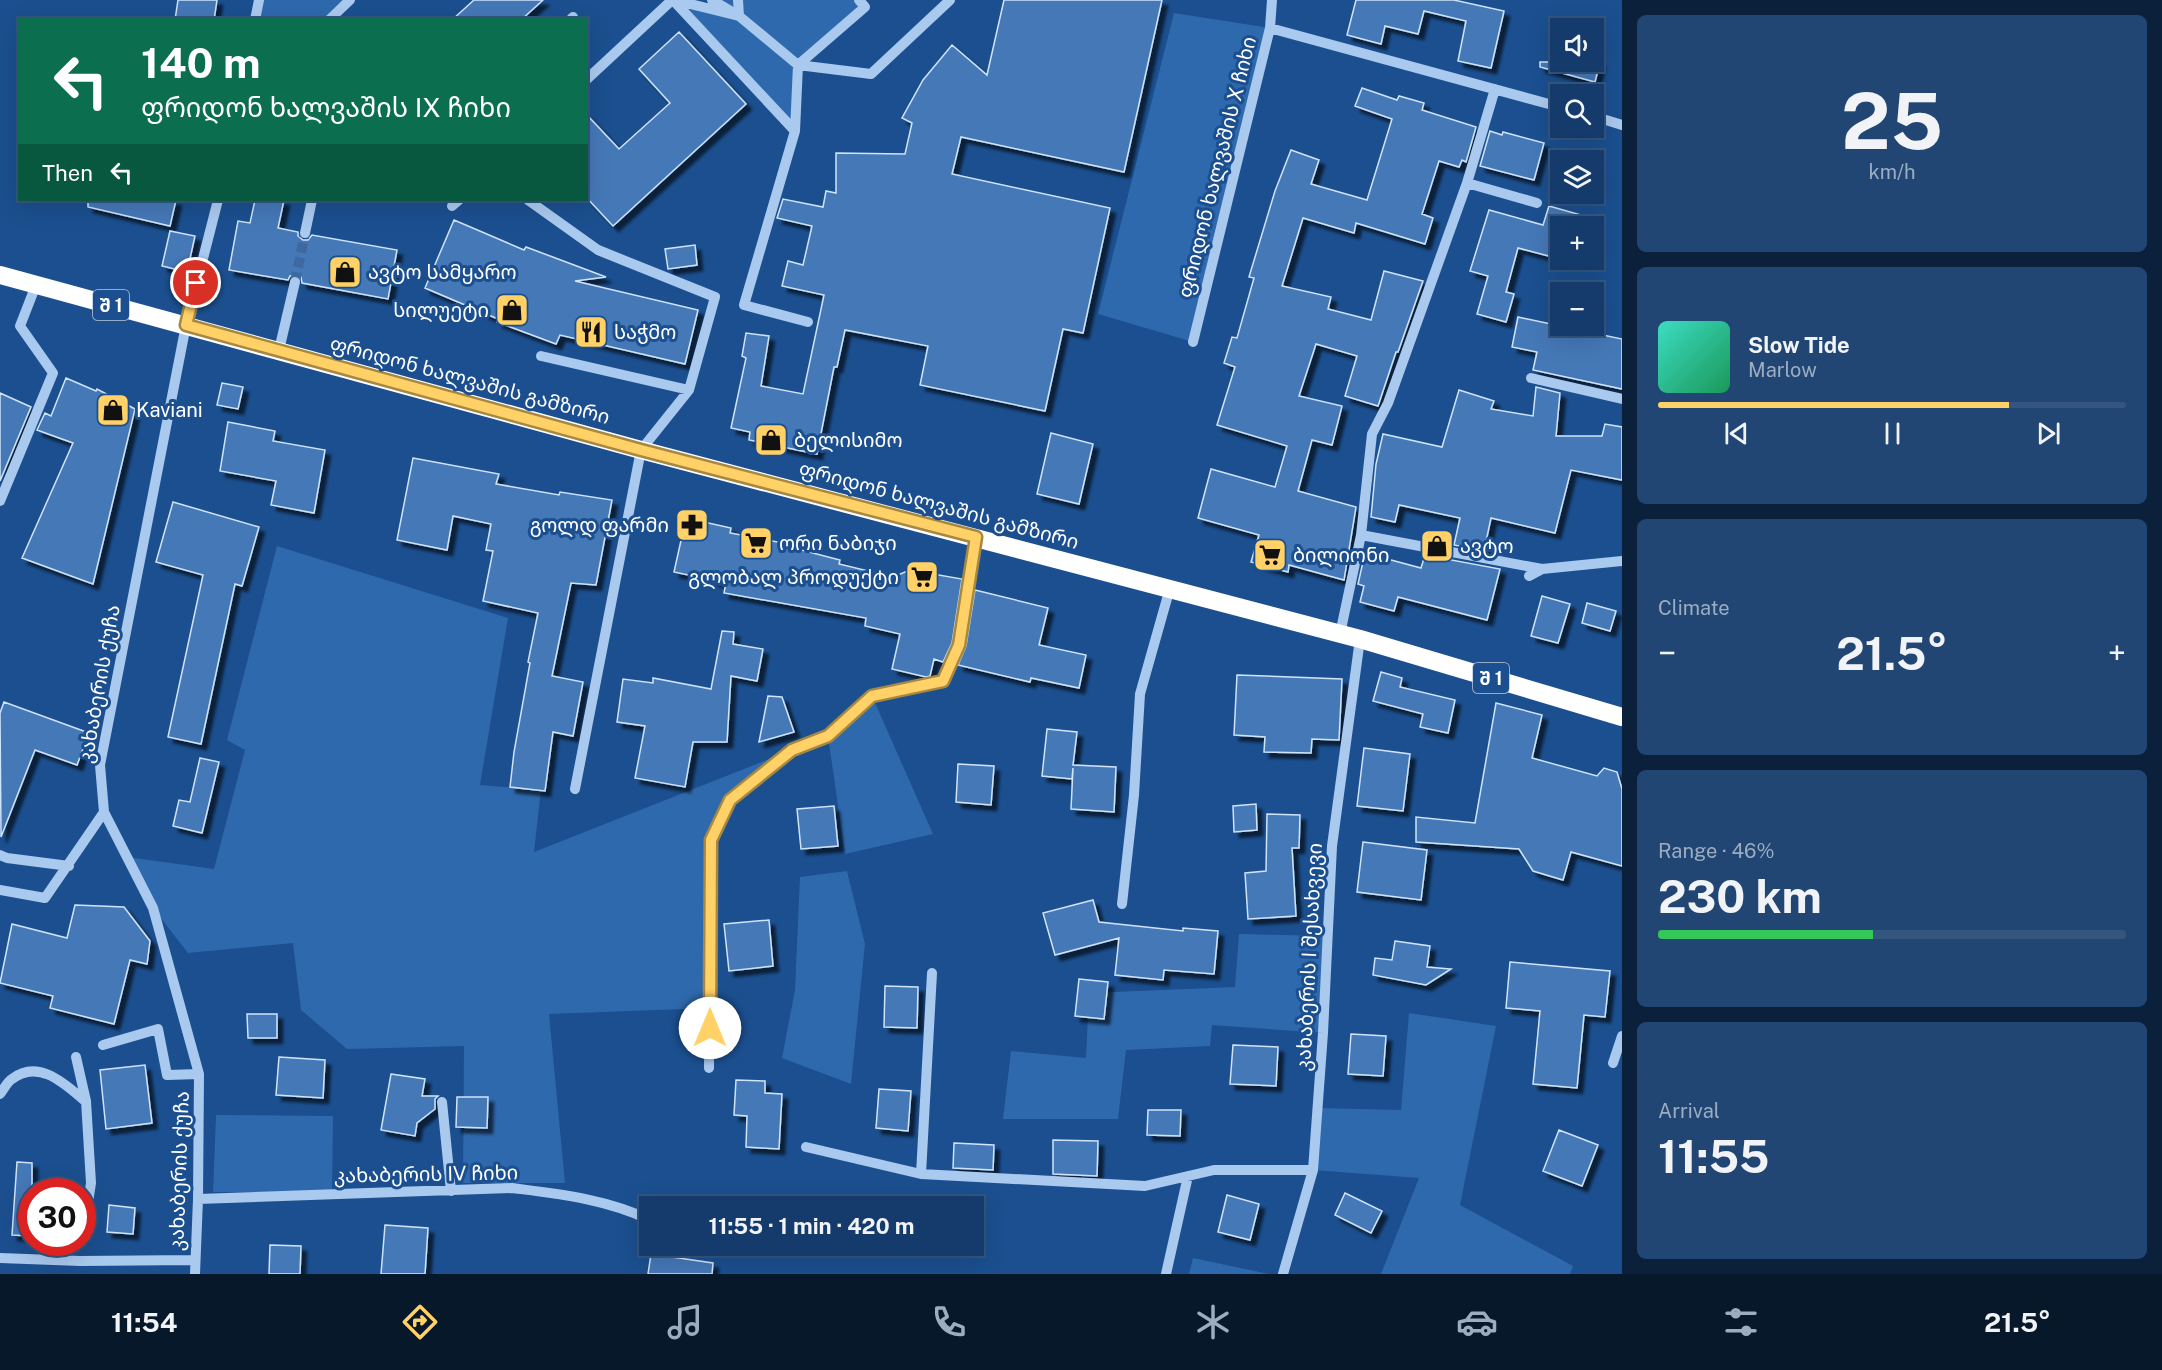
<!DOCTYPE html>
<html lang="en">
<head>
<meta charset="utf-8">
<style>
	body { margin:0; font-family:"Public Sans","Noto Sans Georgian",sans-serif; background:#214673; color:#f1f3f6; height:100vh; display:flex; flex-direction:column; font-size:22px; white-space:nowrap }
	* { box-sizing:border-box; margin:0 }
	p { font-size:20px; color:#9dadc1 }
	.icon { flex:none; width:33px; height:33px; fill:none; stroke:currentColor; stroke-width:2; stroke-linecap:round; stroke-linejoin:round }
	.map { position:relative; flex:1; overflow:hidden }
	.side { display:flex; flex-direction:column; gap:15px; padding:15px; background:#0b203b; width:540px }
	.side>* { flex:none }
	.banner { position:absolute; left:18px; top:18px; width:570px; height:183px; border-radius:0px; box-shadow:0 6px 24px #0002,0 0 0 2px #33557e; background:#0b6e4f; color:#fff; overflow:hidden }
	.buttons { position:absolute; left:1550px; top:18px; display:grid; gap:12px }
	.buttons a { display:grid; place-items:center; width:54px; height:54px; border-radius:0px; background:#143b6b; box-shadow:0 6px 24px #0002,0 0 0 2px #33557e; font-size:30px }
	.speed { position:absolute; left:18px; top:1178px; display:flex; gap:12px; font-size:30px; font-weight:700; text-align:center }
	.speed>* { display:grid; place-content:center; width:78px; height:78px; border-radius:50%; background:#143b6b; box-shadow:0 6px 24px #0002,0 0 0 2px #33557e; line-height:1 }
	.speed .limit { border:9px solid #d22; background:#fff; color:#111 }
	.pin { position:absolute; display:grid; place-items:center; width:51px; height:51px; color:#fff; margin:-26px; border:3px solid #fff; border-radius:50%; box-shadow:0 2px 6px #0007 }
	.me { position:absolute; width:66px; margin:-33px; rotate:0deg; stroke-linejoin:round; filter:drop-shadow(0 0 4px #0008) }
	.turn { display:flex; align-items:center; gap:21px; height:126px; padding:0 24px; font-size:27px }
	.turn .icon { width:78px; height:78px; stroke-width:2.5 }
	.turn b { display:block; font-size:42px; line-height:51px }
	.then { display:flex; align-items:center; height:57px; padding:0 24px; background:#0003; gap:12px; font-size:22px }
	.big { font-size:45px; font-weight:700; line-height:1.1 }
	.side .widget { flex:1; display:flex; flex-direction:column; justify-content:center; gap:9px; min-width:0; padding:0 21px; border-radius:9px; background:#214673 }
	.side .dial { align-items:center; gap:0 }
	.dial b { font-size:78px; line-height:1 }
	.song { display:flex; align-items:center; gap:18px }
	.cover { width:72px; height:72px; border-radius:9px; background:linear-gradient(135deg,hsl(170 70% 55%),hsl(150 70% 35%)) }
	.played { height:6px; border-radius:3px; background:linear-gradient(90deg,#ffd166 75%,#33557e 75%) }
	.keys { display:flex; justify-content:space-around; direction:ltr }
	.heat { display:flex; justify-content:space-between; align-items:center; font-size:33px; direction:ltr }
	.charge { height:9px; border-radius:4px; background:linear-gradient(90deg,#34c759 46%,#33557e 0) }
	.trip { position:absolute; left:639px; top:1196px; width:345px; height:60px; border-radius:0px; background:#143b6b; box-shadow:0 6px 24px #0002,0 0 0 2px #33557e; font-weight:700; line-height:60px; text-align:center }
	.tab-bar { display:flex; height:96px; justify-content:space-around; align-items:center; background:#08182b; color:#9dadc1 }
	.tab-bar .icon { width:42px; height:42px }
	.tab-bar .on { color:#ffd166 }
	.tab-bar b { font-size:27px; color:#f1f3f6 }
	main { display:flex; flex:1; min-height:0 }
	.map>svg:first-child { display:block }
</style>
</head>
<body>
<main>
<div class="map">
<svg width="1622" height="1274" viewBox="0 0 1622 1274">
	<defs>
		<filter id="shadow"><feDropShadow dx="5.5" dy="5.5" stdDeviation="1.5" flood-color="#0009"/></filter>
	</defs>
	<rect width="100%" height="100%" fill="#1b4f8f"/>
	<path fill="#2e69ad" d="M259 0H350L329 19 262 20 256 18Z
		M674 0 736 16 712 0H859L865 7 798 65 795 131Z
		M1174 13 1270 28 1193 342 1098 314Z
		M277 546 508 618 480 785 541 790 534 852 792 750 730 800 711 840 710 1008 549 1014 565 1183H463L464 1046 347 1049 301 1010 293 943 188 953 153 908 127 857 214 869 245 750 227 740Z
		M872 696 933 834 845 854 828 736Z
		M847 871 865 944 851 1084 782 1058 795 990 800 877Z
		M1239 934 1328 936 1323 1033 1212 1025 1210 1046 1126 1050 1118 1119H1003L1011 1051 1086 1058 1089 993 1235 987Z
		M1409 1013 1496 1026 1460 1205 1573 1266 1570 1274H1381L1419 1178 1313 1170 1318 1108 1401 1110Z
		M216 1115 333 1116 332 1193 213 1192Z
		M1193 1258 1269 1274H1189Z"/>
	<path fill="#4478b7" stroke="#cfe3fa" stroke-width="1.5" filter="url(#shadow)" d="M178 0H217L214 20H175Z
		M474 0H543L521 20H452Z
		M1004 0H1162L1124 172 961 137 952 174 1110 208 1083 333 1063 329 1045 411 920 385 928 346 845 330 837 367H834L817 454 749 440 750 432 731 428 746 358 742 356 746 333 769 336 761 386 803 394 824 295 782 286 788 261 803 265 812 226 777 218 783 199 823 207 826 191 836 193V153L905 154 912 123 902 118 923 80 952 45 987 75Z
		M1356 0H1454L1504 11 1491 68 1458 61 1466 21 1424 11 1418 34 1385 26 1381 44 1347 35Z
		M679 32 746 104 613 226 586 197V114L619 149 670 103 639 69Z
		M1540 62H1600L1595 82 1540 67Z
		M1362 88 1397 100 1399 96 1424 103 1422 110 1476 127 1466 162 1462 160 1459 167 1439 161 1422 214 1433 218 1425 244 1356 223 1354 233 1303 218 1282 286 1331 297 1328 309 1371 320 1384 271 1423 281 1398 352H1396L1378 406 1345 396 1357 356 1316 344 1299 396 1342 406 1332 445 1312 440 1298 491 1356 507 1344 580 1289 565 1288 572 1251 562 1259 535 1198 518 1211 469 1275 487 1287 446 1217 425 1235 367 1224 363 1232 337 1237 338 1254 278 1249 277 1275 191 1291 150 1319 160 1311 184 1367 200 1392 119 1355 106Z
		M1490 131 1502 135 1503 132 1544 143 1534 180 1480 166Z
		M88 200H176L170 226 88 207Z
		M255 200H284L278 228 298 232V236L303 240H308L312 235 397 250 388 299 302 283 301 277 296 275 290 276 288 280 229 270 238 221 250 223Z
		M1549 206 1581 215 1578 226H1560V259L1518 248 1506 292 1514 294 1506 322 1477 314 1488 276 1470 271 1489 210 1543 225Z
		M454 220 524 250 526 247 606 277 575 281 698 310 685 364 560 335 556 344 497 322 498 319 425 288Z
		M170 231 195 236 187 272 162 266Z
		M695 245 697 265 668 269 665 249Z
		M1518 317 1622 339V389L1533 370 1537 352 1512 347Z
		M66 378 96 391 97 389 135 409 93 584 22 558 73 443 37 430 45 413 51 416Z
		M222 383 243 387 238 409 217 405Z
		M1536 387 1560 393 1556 436H1602L1605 424 1622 427V480L1571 470 1555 533 1491 518 1484 551 1454 545 1460 518 1399 505 1395 522 1371 517 1376 464 1383 434 1442 447 1459 390 1494 401 1491 409 1533 416Z
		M0 393 31 407 0 481Z
		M228 422 275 431 273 441 325 450 314 513 271 505 276 481 220 471Z
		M1051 433 1093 444 1079 504 1037 494Z
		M413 458 499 474 496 484 559 495 560 492 612 500 596 585 571 583 552 676 583 682 573 736 553 732 545 791 510 787 514 752 530 663 528 662 538 613 483 601 493 551 486 550 491 524 453 516 447 550 397 540Z
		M173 502 259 527 242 586 235 584 201 744 168 737 203 575 156 562Z
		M686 518 731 528 730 533 783 543 782 545 840 560 839 564 893 577 910 570 962 579 952 643 943 662 934 659 930 676 926 677 892 669 900 634 865 626 866 618 724 593 726 583 674 572Z
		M1365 553 1421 568 1425 555 1500 569 1487 620 1398 597 1394 611 1360 602 1364 586 1358 584Z
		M975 590 1048 608 1039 645 1086 655 1079 688 1031 678 1030 682 958 665 966 646Z
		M1542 596 1570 604 1558 643 1531 636Z
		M1587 603 1616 611 1610 631 1582 623Z
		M722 631 734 632 733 644 763 649 757 681 731 676 727 742H693L685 787 635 778 645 726 617 722 623 679 653 683V678L711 689Z
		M1381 672 1402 678 1400 687 1455 700 1448 733 1420 727 1423 714 1373 701Z
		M1237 675 1342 679 1339 740 1312 739 1311 753 1264 752 1265 737 1234 735Z
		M768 696 782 697 794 732 759 742Z
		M4 702 89 733 77 765 35 750 1 837 0 713Z
		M1496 703 1542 715 1532 758 1597 776 1604 768 1617 772 1622 789V866L1571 852 1563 880 1533 871 1519 849 1416 842V817L1475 823Z
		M1047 729 1077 732 1073 765 1116 767 1114 812 1071 809 1073 768 1072 779 1042 776Z
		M1364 748 1410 754 1403 811 1357 806Z
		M200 758 219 762 202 833 173 826 179 800 190 802Z
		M958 764 994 766 991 805 956 802Z
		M1256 804 1257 830 1234 832 1233 806Z
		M834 806 838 846 801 849 797 809Z
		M1267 814 1300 815 1299 848H1292L1296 916 1248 919 1245 873 1266 871Z
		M1363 842 1427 850 1421 900 1357 892Z
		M1093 900 1099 922 1183 931V928L1218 931 1214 974 1164 970 1163 980 1115 975 1119 938 1055 955 1043 913Z
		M75 905 124 907 150 941 147 964 130 960 114 1024 50 1008 53 996 0 983 12 924 67 938Z
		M769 920 773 966 729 971 724 924Z
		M1395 941 1430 946 1427 967 1451 969 1426 985 1373 975 1375 958 1392 960Z
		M1510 962 1610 971 1605 1017 1584 1015 1577 1088 1533 1084 1540 1011 1506 1008Z
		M1079 979 1108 982 1104 1019 1075 1016Z
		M885 986 918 987 917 1028 884 1027Z
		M247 1014H277V1038H248Z
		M1351 1034 1386 1036 1383 1076 1348 1074Z
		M1233 1045 1278 1047 1276 1086 1230 1084Z
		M279 1057 325 1060 323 1098 276 1095Z
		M145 1065 152 1123 106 1129 100 1070Z
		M391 1074 425 1079 422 1096H438L435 1099V1109L417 1123 415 1136 381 1130Z
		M736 1080 765 1081V1093L782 1094 779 1149 746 1147 747 1116 734 1115Z
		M879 1089 911 1091 908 1131 876 1128Z
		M457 1097H488L487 1128 456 1127Z
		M1148 1110H1181L1180 1136 1147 1135Z
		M1559 1130 1598 1145 1582 1186 1543 1171Z
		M1053 1140 1098 1141 1097 1176 1053 1174Z
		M954 1143 994 1145 993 1170 953 1168Z
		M17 1162 32 1163V1236L12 1235Z
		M1345 1193 1382 1211 1371 1233 1335 1215Z
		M1227 1195 1259 1204 1250 1240 1218 1232Z
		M109 1205 135 1208 133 1234 107 1232Z
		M385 1225 428 1228 425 1274H381Z
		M270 1245 301 1246 300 1274H269Z
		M651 1254 713 1263 712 1274H648Z"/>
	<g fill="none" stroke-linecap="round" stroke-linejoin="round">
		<path stroke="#3d69a0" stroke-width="10" stroke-dasharray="10 5" stroke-linecap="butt" d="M295 282 305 233"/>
		<path stroke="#a9c9ee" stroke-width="10" d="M673 0 795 131
			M674 0 739 16 738 0
			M712 0 739 16 798 65 795 131 744 305 808 322
			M255 20 259 0
			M329 20 350 0
			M570 20 573 17
			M1270 28 1560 107
			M798 65 871 74 950 0
			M798 65 865 7 859 0
			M586 80 672 0
			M1593 116 1622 125
			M1467 183 1537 203
			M528 200 598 250 715 297 689 390 641 450 575 789
			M452 206 459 200
			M305 233 312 200
			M1193 342 1270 28 1272 0
			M279 350 295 282
			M541 356 689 390
			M1531 378 1622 399
			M0 501 53 373 20 326 36 285
			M1361 535 1542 569
			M1529 576 1542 569 1622 561
			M1340 634 1361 535 1372 434 1388 403 1467 183 1495 89
			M0 855 7 858 69 866
			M0 890 45 898 104 812
			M1122 904 1134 795 1140 694 1170 588
			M103 1045 158 1029 167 1075 199 1074
			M76 1057 86 1101 91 1183 82 1242
			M1613 1063 1622 1036
			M709 1068 711 840 730 800 792 750 828 736 872 696 943 681 959 645 976 537
			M0 1094C4 1089 7 1082 12 1079 39 1058 66 1085 85 1101
			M442 1102 451 1191
			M806 1147 921 1174 1145 1186 1214 1170H1313
			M921 1174 932 973
			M198 1199 512 1188C559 1194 607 1199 650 1220
			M700 1245 708 1249
			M0 1258 80 1261 194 1260
			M195 1274 198 1199 199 1074 153 908 104 812 100 765 186 325 218 200
			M1166 1274 1188 1176
			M1283 1274 1313 1170 1323 1033 1332 846 1360 639"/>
		<path stroke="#fff" stroke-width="18" d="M0 275 641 450 1360 639 1622 717"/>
	</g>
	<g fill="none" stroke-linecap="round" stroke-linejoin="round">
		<defs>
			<path id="route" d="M196 283 186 325 641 450 976 537 959 645 943 681 872 696 828 736 792 750 730 800 711 840 710 1028"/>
		</defs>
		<use href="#route" stroke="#a68842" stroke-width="15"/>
		<use href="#route" stroke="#ffd166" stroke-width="10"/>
	</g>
	<defs>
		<symbol id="shop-square" viewBox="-11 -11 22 22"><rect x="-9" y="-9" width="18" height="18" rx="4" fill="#ffd166" stroke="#1b4f8f"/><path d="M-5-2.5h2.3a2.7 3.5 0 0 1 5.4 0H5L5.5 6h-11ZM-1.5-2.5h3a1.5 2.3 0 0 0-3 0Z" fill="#111"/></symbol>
		<symbol id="restaurant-square" viewBox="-11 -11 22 22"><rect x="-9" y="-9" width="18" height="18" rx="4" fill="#ffd166" stroke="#1b4f8f"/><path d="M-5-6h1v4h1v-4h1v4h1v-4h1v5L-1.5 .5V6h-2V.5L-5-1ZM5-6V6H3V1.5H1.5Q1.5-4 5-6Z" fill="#111"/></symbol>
		<symbol id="pharmacy-square" viewBox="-11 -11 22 22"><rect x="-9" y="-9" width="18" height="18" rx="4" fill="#ffd166" stroke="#1b4f8f"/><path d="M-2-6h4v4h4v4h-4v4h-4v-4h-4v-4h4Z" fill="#111"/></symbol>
		<symbol id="supermarket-square" viewBox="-11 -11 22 22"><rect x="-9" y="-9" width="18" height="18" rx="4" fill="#ffd166" stroke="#1b4f8f"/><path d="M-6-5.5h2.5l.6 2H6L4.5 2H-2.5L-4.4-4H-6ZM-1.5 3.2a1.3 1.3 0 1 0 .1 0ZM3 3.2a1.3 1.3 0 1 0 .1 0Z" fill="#111"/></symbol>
	</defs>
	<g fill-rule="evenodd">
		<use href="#shop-square" x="326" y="253" width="38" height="38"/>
		<use href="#shop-square" x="493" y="291" width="38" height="38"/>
		<use href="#restaurant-square" x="572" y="313" width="38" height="38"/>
		<use href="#shop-square" x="94" y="391" width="38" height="38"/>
		<use href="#shop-square" x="752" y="421" width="38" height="38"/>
		<use href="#pharmacy-square" x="673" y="506" width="38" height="38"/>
		<use href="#supermarket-square" x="737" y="524" width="38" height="38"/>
		<use href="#shop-square" x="1418" y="527" width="38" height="38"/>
		<use href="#supermarket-square" x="1251" y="536" width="38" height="38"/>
		<use href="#supermarket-square" x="903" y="558" width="38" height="38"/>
	</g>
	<g text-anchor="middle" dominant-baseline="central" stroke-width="6" stroke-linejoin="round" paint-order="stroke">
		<g fill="#1b4f8f" stroke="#bbcadd" stroke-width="1.5">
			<rect x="93" y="290" width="36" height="30" rx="4.5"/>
			<rect x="1473" y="663" width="36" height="30" rx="4.5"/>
		</g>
		<g font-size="18" font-weight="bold" fill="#fff">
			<text x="111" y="305">შ 1</text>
			<text x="1491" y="678">შ 1</text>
		</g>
		<g font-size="20" fill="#fff" stroke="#1b4f8f">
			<text transform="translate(1217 167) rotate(-76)">ფრიდონ ხალვაშის X ჩიხი</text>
			<text transform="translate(470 380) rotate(15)">ფრიდონ ხალვაშის გამზირი</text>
			<text transform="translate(939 505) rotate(15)">ფრიდონ ხალვაშის გამზირი</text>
			<text transform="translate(99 684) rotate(-80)">კახაბერის ქუჩა</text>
			<text transform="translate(1309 957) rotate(-87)">კახაბერის I შესახვევი</text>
			<text transform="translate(179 1171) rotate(-88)">კახაბერის ქუჩა</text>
			<text transform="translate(426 1174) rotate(-1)">კახაბერის IV ჩიხი</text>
		</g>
		<g font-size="20" fill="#fff" stroke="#1b4f8f" text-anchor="start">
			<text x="368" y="272">ავტო სამყარო</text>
			<text x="489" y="310" text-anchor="end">სილუეტი</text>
			<text x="614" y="332">საჭმო</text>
			<text x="136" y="410">Kaviani</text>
			<text x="794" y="440">ბელისიმო</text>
			<text x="669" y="525" text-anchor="end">გოლდ ფარმი</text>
			<text x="779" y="543">ორი ნაბიჯი</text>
			<text x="1460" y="546">ავტო</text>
			<text x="1293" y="555">ბილიონი</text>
			<text x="899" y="577" text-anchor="end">გლობალ პროდუქტი</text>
		</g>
	</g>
</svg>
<div class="buttons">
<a><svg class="icon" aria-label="sound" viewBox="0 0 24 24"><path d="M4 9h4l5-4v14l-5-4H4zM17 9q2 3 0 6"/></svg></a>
<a><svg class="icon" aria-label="search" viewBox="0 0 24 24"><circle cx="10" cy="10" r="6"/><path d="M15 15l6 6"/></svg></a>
<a><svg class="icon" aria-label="layers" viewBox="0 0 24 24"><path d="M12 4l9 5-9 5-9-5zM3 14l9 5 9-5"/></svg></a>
<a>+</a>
<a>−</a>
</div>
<div class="speed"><div class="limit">30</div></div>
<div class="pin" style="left:196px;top:283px;background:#d93025"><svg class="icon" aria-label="arrive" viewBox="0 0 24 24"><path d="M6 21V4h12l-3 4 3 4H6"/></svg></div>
<svg class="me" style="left:710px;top:1028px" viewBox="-20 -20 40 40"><circle r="19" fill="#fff"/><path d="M0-13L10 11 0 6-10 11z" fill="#ffd166"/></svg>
<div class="trip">11:55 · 1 min · 420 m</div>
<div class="banner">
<div class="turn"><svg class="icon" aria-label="left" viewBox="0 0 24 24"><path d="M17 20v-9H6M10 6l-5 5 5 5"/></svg><div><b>140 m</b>ფრიდონ ხალვაშის IX ჩიხი</div></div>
<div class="then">Then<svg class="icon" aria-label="left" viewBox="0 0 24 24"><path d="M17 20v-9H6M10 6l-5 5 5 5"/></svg></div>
</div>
</div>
<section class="side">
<div class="widget dial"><b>25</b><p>km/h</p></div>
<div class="widget">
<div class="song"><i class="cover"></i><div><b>Slow Tide</b><p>Marlow</p></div></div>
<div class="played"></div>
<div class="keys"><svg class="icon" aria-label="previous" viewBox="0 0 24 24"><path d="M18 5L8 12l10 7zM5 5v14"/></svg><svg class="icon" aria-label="pause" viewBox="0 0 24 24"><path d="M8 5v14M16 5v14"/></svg><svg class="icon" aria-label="next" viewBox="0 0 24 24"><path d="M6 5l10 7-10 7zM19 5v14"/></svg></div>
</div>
<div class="widget"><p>Climate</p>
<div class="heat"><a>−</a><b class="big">21.5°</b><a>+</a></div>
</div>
<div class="widget"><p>Range · 46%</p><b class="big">230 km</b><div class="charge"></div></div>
<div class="widget"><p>Arrival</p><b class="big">11:55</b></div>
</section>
</main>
<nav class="tab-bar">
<b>11:54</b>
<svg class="icon on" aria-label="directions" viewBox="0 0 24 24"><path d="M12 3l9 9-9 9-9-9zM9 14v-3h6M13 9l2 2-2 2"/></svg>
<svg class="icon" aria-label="music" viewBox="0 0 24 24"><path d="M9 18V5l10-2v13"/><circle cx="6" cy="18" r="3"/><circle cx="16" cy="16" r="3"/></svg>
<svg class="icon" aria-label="phone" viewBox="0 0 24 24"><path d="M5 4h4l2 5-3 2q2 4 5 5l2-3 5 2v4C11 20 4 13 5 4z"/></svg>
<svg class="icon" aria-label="climate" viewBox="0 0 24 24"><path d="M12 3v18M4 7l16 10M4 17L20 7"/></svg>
<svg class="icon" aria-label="car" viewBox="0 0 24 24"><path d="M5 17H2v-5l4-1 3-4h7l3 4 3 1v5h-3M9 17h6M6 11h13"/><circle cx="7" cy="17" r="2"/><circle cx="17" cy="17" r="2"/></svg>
<svg class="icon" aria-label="filters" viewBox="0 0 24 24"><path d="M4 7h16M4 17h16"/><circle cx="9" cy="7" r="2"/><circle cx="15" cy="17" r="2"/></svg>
<b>21.5°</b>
</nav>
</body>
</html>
